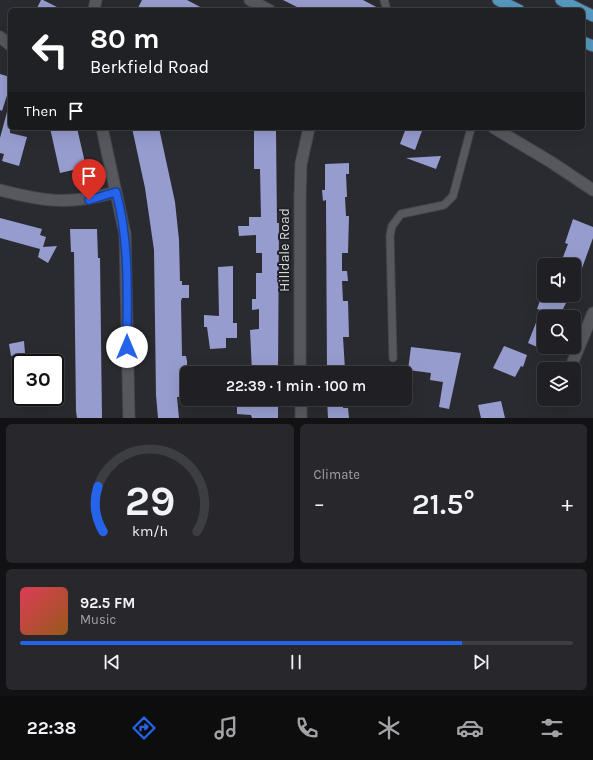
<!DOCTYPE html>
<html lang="en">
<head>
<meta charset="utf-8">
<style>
	body { margin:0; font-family:Karla,sans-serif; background:#28282c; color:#f1f3f6; height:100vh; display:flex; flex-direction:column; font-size:15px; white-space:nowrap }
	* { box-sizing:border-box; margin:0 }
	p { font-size:13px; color:#a2a3a6 }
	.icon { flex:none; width:22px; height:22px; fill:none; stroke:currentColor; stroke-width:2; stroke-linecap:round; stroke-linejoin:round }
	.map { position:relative; height:418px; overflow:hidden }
	.drawer { display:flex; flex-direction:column; gap:6px; padding:6px; background:#121214; flex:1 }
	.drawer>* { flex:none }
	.hud { position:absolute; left:8px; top:8px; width:577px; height:122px; border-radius:6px; box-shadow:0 4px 16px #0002,0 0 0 1px #3d3e41; background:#202124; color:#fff; overflow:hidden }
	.controls { position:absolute; left:537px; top:258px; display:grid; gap:8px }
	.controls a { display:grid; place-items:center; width:44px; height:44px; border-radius:6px; background:#202024; box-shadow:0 4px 16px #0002,0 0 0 1px #3d3e41; font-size:20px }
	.speed { position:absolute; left:12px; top:354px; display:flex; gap:8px; font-size:20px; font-weight:700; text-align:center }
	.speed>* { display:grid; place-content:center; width:52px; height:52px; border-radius:50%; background:#202024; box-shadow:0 4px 16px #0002,0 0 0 1px #3d3e41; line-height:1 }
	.speed .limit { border:2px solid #111; border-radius:6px; background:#fff; color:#111 }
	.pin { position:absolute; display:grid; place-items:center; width:34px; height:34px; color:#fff; margin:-41px -17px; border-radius:50% 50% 50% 0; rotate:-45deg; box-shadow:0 0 4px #0007 }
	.pin .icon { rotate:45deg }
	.me { position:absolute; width:44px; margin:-22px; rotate:0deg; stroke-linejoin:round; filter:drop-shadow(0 0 3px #0008) }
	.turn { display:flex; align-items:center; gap:14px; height:84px; padding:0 16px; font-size:18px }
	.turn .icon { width:52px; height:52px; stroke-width:2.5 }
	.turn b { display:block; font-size:28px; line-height:34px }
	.then { display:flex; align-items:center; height:38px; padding:0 16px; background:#0003; gap:8px; font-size:15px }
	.big { font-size:30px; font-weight:600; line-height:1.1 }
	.drawer .tile { flex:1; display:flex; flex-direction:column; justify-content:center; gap:6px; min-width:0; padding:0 14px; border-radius:6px; background:#28282c }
	.drawer .dial { align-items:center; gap:0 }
	.dial svg { height:104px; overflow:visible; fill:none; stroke:#3d3e41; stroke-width:7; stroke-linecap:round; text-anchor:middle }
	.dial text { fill:#f1f3f6; stroke:none }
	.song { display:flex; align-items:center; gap:12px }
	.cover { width:48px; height:48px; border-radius:6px; background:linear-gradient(135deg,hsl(350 70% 55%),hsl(30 70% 35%)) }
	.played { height:4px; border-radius:2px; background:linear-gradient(90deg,#2563eb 80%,#3d3e41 80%) }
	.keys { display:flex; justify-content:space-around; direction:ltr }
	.heat { display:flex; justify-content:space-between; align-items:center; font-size:22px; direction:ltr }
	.drawer .tiles { flex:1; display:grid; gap:6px; grid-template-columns:1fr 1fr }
	.tile:last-child { grid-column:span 2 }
	.trip { position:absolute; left:180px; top:366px; width:232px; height:40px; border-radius:6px; background:#202024; box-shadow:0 4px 16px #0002,0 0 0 1px #3d3e41; font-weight:600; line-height:40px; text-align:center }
	.tab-bar { display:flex; height:64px; justify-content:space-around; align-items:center; background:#0d0d0e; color:#a2a3a6 }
	.tab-bar .icon { width:28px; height:28px }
	.tab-bar .on { color:#2563eb }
	.tab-bar b { font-size:18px; color:#f1f3f6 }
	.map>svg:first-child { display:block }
</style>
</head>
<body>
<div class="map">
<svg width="593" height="418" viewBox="0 0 593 418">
	<rect width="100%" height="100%" fill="#2a2b30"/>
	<path fill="#969cce" d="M41 0H43L63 10H36Z
		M142 0H187L206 10H137Z
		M283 0H363L382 10H303Z
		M0 74 10 77V86L2 111 0 110Z
		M7 112 10 113V133L27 137 19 166 2 161 4 154 0 153V138Z
		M50 128H77L86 167 60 173Z
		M132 128H159L175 202 179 240 180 281H182V285H189V298H182L181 301 182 356H186L187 361V397H177L179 418H158L156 395 154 250 145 188Z
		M406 128H423L415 150 400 144Z
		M254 131H276L277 223H279L278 373 252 372 250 330 259 329V309L252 310V299H256V273H262V253H256V235L239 236 238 226H249V217H261L260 169H254Z
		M441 156 436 169 406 158Z
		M349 163V174H346L347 197H345L346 216H349L348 253H342V271H347L348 281H342L343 301H348L349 337H343L345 370H343V373H327L326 200 323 201 322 190H325V164Z
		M0 218 42 229 40 235 46 237 43 247 57 246 48 263 38 257 40 249 0 238Z
		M573 219 593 227V238L574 290V265H560L568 244 565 243Z
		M70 229H97L98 258H100L102 418H77L76 411 74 252H71Z
		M233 266V323H237V338H226V348L210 349 207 327H204V315L219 316 218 267Z
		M542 295H570L559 317 544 311V350L528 343 541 310 537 309Z
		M24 341 25 353 11 356 9 344Z
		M504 346 527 355 523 367 521 366 515 377 493 368Z
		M411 347 461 353 449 409 439 407 443 382 430 380 431 373 408 370Z
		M237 399H278V418H252L251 415 237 414Z
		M327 399H343V408H348L349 418H328Z
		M501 401 505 418H481L478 405Z"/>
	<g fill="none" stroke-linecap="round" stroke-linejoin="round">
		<defs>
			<path id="service" d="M384 0 387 10
				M393 358 390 236 392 226 401 214 444 205 453 196 471 128"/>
			<path id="minor" d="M250 0 269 10
				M94 10 96 0
				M0 37 10 45
				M102 128 125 234 129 418
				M494 128 551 162 593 190
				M0 190C46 202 70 205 116 192
				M570 369 593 313
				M300 373V197L301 164 309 128
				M301 399V418"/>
			<path id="trunk" d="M498 0 519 10
				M561 0 581 10
				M583 11 593 16
				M583 42 593 46"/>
		</defs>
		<use href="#service" stroke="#46464b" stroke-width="9"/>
		<use href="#minor" stroke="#46464b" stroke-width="13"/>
		<use href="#trunk" stroke="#46464b" stroke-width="13"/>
		<use href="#service" stroke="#57585e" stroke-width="7"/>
		<use href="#minor" stroke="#57585e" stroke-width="11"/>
		<use href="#trunk" stroke="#5698c0" stroke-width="11"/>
	</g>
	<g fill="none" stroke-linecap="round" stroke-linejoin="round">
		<defs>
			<path id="route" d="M89 200 116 192C130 242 127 295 127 347"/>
		</defs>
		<use href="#route" stroke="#184099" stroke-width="10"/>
		<use href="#route" stroke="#2563eb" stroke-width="7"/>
	</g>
	<g text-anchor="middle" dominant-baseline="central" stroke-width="4" stroke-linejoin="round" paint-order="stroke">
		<g font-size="14" fill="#d8d8db" stroke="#202126">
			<text transform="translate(284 250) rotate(-90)">Hilldale Road</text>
		</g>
	</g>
</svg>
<div class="controls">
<a><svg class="icon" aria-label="sound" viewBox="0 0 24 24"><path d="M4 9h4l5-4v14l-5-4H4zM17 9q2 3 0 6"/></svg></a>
<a><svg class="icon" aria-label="search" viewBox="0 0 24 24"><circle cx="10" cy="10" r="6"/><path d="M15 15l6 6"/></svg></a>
<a><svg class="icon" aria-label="layers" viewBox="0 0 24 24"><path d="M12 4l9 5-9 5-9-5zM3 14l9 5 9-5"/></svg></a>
</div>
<div class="speed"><div class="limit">30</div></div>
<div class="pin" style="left:89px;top:200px;background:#d93025"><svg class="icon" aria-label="arrive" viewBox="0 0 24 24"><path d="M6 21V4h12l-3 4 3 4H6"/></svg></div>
<svg class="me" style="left:127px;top:347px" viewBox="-20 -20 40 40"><circle r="19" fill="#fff"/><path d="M0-13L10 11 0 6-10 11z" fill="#2563eb"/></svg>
<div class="trip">22:39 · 1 min · 100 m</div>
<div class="hud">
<div class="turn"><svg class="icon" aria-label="left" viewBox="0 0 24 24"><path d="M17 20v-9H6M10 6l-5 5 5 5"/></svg><div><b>80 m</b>Berkfield Road</div></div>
<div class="then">Then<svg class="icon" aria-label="arrive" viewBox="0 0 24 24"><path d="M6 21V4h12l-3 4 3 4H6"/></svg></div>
</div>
</div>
<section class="drawer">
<div class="tiles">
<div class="tile dial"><svg viewBox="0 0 100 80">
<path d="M14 69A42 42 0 1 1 86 69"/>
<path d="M14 69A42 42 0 0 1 10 34" stroke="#2563eb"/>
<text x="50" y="56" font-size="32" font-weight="700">29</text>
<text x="50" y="72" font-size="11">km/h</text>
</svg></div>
<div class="tile"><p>Climate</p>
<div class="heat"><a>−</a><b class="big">21.5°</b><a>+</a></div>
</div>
<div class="tile">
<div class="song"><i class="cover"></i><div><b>92.5 FM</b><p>Music</p></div></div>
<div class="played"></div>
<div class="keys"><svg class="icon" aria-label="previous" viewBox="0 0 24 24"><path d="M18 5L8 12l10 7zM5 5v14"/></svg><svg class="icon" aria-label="pause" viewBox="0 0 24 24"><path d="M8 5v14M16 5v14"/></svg><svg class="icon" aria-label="next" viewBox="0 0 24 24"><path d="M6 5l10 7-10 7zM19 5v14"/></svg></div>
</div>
</div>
</section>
<nav class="tab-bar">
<b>22:38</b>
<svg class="icon on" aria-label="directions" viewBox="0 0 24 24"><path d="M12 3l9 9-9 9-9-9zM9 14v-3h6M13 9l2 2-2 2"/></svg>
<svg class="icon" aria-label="music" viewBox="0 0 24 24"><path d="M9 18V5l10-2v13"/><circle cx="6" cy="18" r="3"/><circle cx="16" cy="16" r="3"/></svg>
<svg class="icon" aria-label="phone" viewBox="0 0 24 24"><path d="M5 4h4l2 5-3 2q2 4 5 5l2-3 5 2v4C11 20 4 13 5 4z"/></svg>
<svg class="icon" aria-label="climate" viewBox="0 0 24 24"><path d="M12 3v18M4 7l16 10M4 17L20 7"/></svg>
<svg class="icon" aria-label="car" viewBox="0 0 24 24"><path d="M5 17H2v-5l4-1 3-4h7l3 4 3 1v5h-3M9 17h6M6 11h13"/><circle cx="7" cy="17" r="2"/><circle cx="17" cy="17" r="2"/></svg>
<svg class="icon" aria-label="filters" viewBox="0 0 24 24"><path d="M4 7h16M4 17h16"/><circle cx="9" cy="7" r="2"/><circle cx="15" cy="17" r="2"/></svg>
</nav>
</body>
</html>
